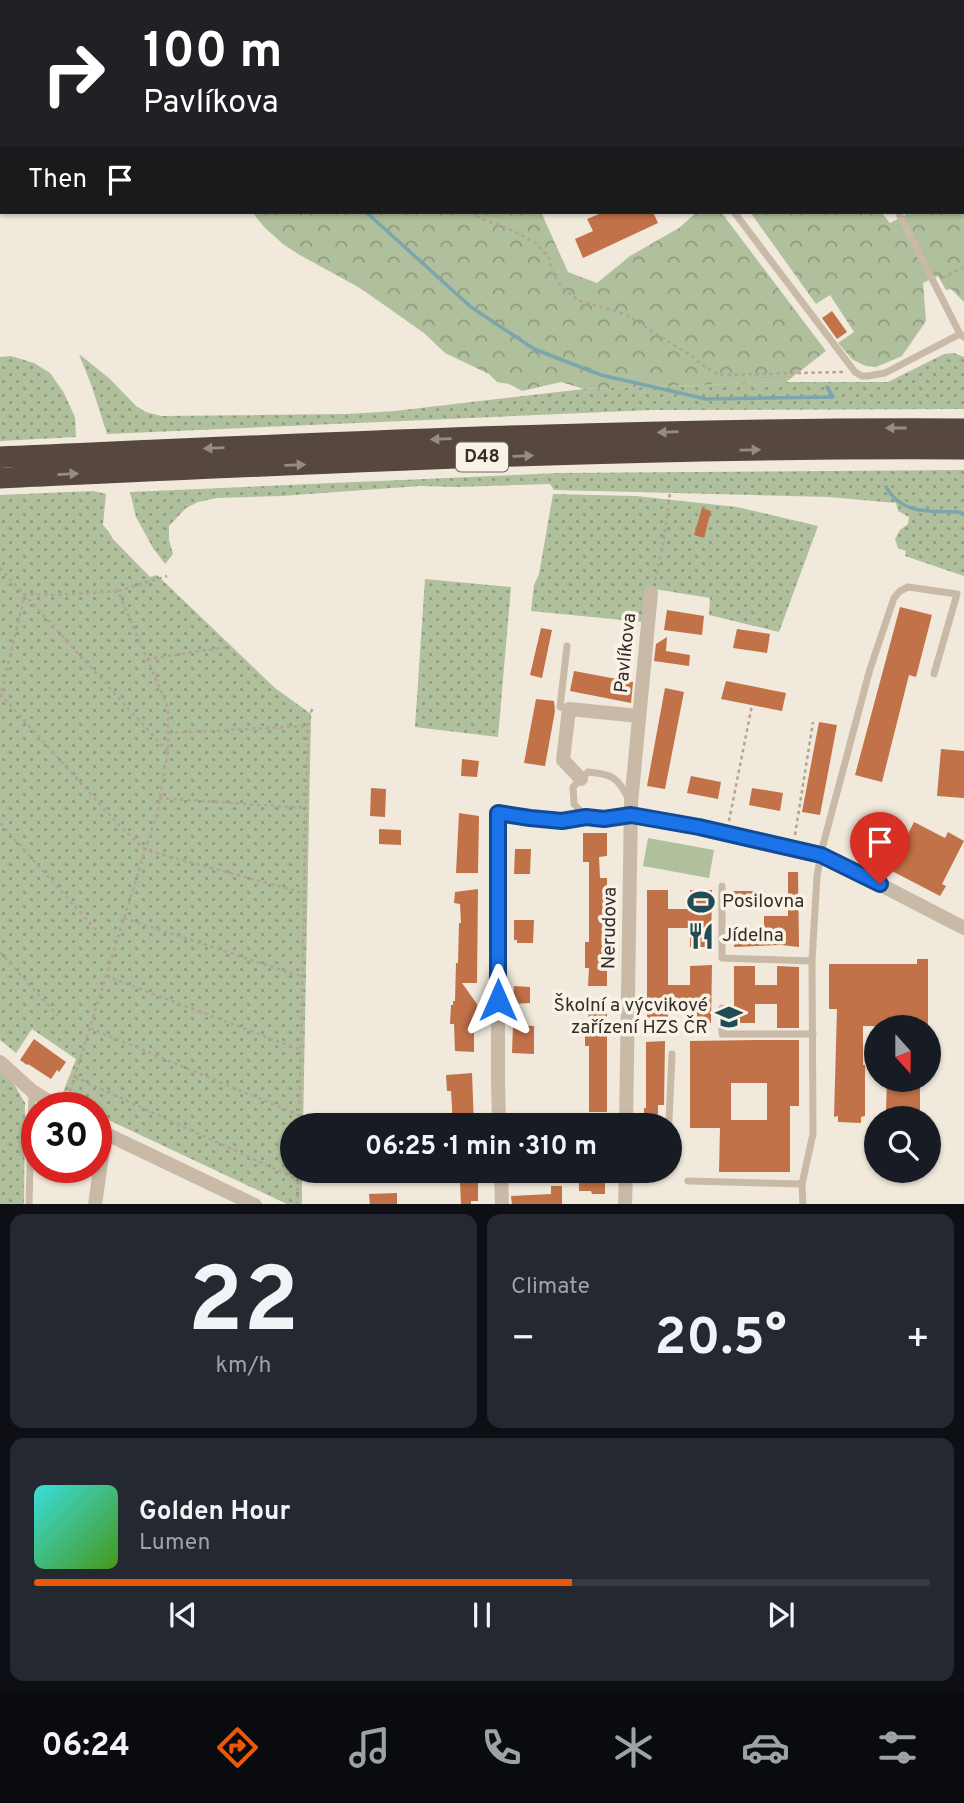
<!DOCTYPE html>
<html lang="en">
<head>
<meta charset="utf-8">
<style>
	body { margin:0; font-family:Overpass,sans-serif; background:#242831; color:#f1f3f6; height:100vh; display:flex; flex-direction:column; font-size:26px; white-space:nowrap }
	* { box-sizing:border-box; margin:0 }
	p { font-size:23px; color:#9ea1a6 }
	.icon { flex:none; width:38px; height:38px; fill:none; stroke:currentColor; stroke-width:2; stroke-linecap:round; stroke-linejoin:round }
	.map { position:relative; height:1204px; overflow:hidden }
	.drawer { display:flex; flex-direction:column; gap:10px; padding:10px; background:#0d0f14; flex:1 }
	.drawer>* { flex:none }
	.top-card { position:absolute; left:0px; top:0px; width:964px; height:214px; box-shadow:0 2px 5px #0004; background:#202124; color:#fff; overflow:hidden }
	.needle { width:46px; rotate:159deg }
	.buttons { position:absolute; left:864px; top:1015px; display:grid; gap:14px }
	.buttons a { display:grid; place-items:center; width:77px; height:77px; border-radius:50%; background:#171b24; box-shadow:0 2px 5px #0004; font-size:35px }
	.speed { position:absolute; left:21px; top:1092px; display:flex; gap:14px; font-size:35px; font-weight:700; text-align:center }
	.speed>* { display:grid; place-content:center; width:91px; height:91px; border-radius:50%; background:#171b24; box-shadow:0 2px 5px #0004; line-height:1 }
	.speed .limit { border:10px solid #d22; background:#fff; color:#111 }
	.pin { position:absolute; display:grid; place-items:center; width:60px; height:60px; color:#fff; margin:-72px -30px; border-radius:50% 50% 50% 0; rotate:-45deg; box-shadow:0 0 7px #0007 }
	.pin .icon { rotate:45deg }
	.me { position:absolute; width:77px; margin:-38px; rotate:0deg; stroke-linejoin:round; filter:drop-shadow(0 0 5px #0008) }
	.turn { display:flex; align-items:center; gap:24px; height:147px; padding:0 28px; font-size:32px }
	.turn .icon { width:91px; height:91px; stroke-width:2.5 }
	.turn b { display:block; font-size:49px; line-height:60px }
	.then { display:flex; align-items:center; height:66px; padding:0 28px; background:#0003; gap:14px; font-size:26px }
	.big { font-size:52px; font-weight:700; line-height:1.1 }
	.drawer .widget { flex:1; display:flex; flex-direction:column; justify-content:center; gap:10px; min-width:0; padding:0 24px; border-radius:14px; background:#242831 }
	.drawer .dial { align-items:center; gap:0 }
	.dial b { font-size:91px; line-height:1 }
	.song { display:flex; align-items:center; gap:21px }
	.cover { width:84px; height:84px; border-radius:10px; background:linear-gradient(135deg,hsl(180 70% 55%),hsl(100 70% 35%)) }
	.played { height:7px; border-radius:4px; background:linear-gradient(90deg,#ea580c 60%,#363941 60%) }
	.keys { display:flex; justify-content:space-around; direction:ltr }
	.heat { display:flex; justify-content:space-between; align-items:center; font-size:38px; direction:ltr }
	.drawer .tiles { flex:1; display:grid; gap:10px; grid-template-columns:1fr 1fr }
	.widget:last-child { grid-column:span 2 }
	.trip { position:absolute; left:280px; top:1113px; width:402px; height:70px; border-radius:35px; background:#171b24; box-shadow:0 2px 5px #0004; font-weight:700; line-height:70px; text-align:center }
	.menu { display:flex; height:112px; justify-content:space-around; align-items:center; background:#090b0e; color:#9ea1a6 }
	.menu .icon { width:49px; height:49px }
	.menu .current { color:#ea580c }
	.menu b { font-size:32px; color:#f1f3f6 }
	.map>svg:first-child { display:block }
</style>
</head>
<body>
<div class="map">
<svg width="964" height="1205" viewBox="0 0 964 1205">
	<defs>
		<pattern id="grass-dots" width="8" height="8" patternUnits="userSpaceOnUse" patternTransform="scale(1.75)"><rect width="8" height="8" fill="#b0bf9c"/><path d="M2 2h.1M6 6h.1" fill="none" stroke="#909c7f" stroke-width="1.8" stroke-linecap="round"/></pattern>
		<pattern id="forest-crowns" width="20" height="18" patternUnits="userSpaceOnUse" patternTransform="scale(1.75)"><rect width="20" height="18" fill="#b0bf9c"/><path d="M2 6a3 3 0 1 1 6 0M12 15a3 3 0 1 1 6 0" fill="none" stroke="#909c7f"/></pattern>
	</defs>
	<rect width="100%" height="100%" fill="#f1e9db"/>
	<path fill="url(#grass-dots)" d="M954 353 964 357V409L651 410 107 434 92 387 79 354 110 379 136 406 146 412 161 416 347 414 395 411 584 389 786 382H888L944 354Z
		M11 356 34 363 50 373 64 393 75 417 76 437 0 441V357Z
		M964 470V576L905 556 906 551 898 548 895 539 900 530 908 524 909 517 898 511 896 503 829 497 554 490 550 484 455 487 420 486 281 496 217 498 198 502 186 508 169 526V540L173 554 165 564 153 548 136 517 130 492 558 473Z
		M93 491 106 494 103 525 109 532 113 539 150 577 157 575 275 688 311 714 303 1125H292V1171H302V1204H287L96 1114V1108C81 1108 74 1104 62 1095L76 1059 32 1029 16 1053 0 1040V495Z
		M553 494 636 496 737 507 818 526 779 632 709 615 710 598 648 588 643 622 531 611 534 585 539 574Z
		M425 579 511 587 498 737 415 727Z
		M0 1071 14 1084 25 1103 24 1204H0Z"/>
	<path fill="url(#forest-crowns)" d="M109 0H444L445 2H110Z
		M964 183V302L951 289 946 290 938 276 923 283 926 321 902 356 876 367 866 366 853 360 838 343 854 332 830 295 816 304 750 212H881L890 223 911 212H962L963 184Z
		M252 212H541L568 272 597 283 630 256 679 228 697 212H721L826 351 786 382 584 389 561 382 522 391 509 384 497 382 489 374 445 353 424 333 360 288 298 254 283 244 264 227Z"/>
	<path fill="#b0bf9c" d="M648 838 714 850 709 878 643 866Z"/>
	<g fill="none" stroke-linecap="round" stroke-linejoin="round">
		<path stroke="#7ba6ad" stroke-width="3.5" d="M165 0 167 2
			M366 212 471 307 534 349 601 375 706 399 833 397 827 387
			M886 487C902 515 929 511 958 512L964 514"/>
	</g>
	<path fill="#c27248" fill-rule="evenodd" d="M604 212H653L658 223 583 258 575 239 593 231 587 219Z
		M832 311 847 332 837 339 822 318Z
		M702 508 711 511 704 538 694 535Z
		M900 607 932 615 916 677 909 675 882 782 855 775Z
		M667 610 704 616 702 635 664 630Z
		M541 628 552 630 542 678 530 675Z
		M737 629 770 634 767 653 733 648Z
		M667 637 666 651 690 655 689 666 654 661 656 644Z
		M574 671 633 682 631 703 570 691Z
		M726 681 786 693 782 711 721 699Z
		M665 688 684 692 665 789 647 786Z
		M536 699 554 701 555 711 545 766 524 763Z
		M819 722 837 725 820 815 802 812Z
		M941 749 964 751V798L937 796Z
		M462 759 479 761 477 777 461 776Z
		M691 776 721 782 718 799 687 793Z
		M371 788 386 789 385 817 370 816Z
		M752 788 783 793 780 811 749 805Z
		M459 813 479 816 478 873H456Z
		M881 815 892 820 886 834 905 840 914 822 945 838 948 832 964 841 942 884 946 886 940 896 890 870 899 854 880 846 877 854 853 843 862 823 871 826 874 820 878 822Z
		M379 829 401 830V845L379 844Z
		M583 833H607V856L599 857 600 878H607V986H588L589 968H585V942H589V862H583Z
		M515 849H531L530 874H514Z
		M788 872H798L799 947 781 945 734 947V936L764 937V916H788Z
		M478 889 477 983H462L477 1004 476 1025H474V1052L455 1051 454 1024H450L451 1005H453V1001H455L456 963H458L459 923H461L460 904 454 903 455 892Z
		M647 890H668V909H690V890H712L711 947H690V928H668V985H690V966L712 965 711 1023H690V1004H668V1023H647Z
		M733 891H765V902H733Z
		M514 920H534L533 943H517V940H514Z
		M917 959H928V1027L863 1026V1065H865V1116L861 1117V1123L838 1122V1116L834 1117 837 1009H829V964H917Z
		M734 966H755V985H777V966L799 967V1028H777V1004H755V1023H734Z
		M514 986 530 987V1003L513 1004Z
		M588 1008H607V1112H589V1046H585V1027L589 1028Z
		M513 1025 534 1026V1054L512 1053Z
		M34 1039 66 1062 59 1072 57 1070 51 1079 28 1064 27 1065 20 1060Z
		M755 1040H799V1106H790V1172H719L720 1128H690V1041ZM731 1083H767V1120H731Z
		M665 1041 664 1105H658V1119L644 1118V1108H646V1042Z
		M472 1073 474 1125H453L451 1091H447L446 1075Z
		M887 1080H920V1110H886Z
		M591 1171H605V1194H592L591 1191H579V1176H591Z
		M478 1182V1201H471V1205H461L460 1183Z
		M551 1186H562V1205H512L511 1196 551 1194Z
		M397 1193V1205H370L369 1194Z"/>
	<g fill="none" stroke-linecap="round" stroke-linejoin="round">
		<path stroke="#b4a492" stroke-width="2.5" stroke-dasharray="3.5 3.5" stroke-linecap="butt" d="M381 0 382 2
			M471 212 475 216 514 231 537 244 549 258 552 272 563 289 580 301 625 314 693 357 705 367 720 375 843 372
			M942 278 964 267
			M0 568 168 752
			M655 580 663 546 670 492
			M147 659 228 647
			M0 694 117 823 145 850 304 893
			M0 698 25 594 57 595 118 591
			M168 733 308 726
			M159 798 306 808
			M729 821 752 705
			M0 823 97 931
			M795 835 813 722
			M124 918 303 977
			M0 952 58 1016
			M106 976 301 1050
			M90 1028 299 1115
			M75 1077 297 1179
			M68 1098 158 809 168 752V708L118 591 167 576
			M299 1125 308 726 312 709
			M297 1205 298 1171"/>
		<path stroke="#c8baa7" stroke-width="7" d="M513 0 514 2
			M957 0 958 2
			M602 2 606 0
			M788 2 791 0V2
			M962 11 964 14
			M962 87 964 86
			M734 212 855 372 862 376H868L885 373 960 334
			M898 212 960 334 964 337
			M567 646 560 707 569 709
			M586 817 574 804 573 787 588 772C612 774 618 777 629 800
			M823 845 870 669 894 598 900 591 908 587 957 594 934 674
			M722 886V958L812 961
			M722 1008V1034H813
			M666 1125 669 1121 672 1054
			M688 1181 802 1184 813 1134 812 961 817 876 821 855
			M802 1184 803 1205
			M29 1205 32 1091"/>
		<path stroke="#c8baa7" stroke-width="14" d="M581 779 563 760 569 709 639 716
			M0 1062 32 1091 60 1108
			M499 1125 498 1081V813L530 818 562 821 586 817 604 819 631 815 700 827 821 854 964 928
			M626 1125 631 803 651 593
			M96 1129 255 1205
			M501 1171 502 1205
			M95 1205 105 1134
			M625 1205 626 1171"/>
		<path stroke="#56483f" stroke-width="21" d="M0 457C321 443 642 427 964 429
			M0 478C321 463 642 447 964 449"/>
	</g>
	<defs><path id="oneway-solid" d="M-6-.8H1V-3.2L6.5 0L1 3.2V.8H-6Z" transform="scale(1.75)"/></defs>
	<g fill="#978c82">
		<use href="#oneway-solid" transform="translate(896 428) rotate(-180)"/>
		<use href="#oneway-solid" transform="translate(668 432) rotate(178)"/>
		<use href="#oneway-solid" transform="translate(441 439) rotate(178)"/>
		<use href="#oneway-solid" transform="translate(214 448) rotate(178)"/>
		<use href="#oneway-solid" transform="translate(750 450) rotate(-1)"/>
		<use href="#oneway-solid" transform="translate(523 456) rotate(-2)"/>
		<use href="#oneway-solid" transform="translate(295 465) rotate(-2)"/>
		<use href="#oneway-solid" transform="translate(68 474) rotate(-3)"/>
	</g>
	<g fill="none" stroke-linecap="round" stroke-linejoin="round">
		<defs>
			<path id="route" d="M498 1000V813L530 818 562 821 586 817 604 819 631 815 699 827 821 855 880 884"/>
		</defs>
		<use href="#route" stroke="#114b97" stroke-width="18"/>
		<use href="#route" stroke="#1a73e8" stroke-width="12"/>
	</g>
	<defs>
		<symbol id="stadium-bare" viewBox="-9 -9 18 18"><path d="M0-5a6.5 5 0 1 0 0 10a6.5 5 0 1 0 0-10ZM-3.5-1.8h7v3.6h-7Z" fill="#1f4c55" stroke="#f9f2e7" stroke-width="2.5" paint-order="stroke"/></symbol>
		<symbol id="restaurant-bare" viewBox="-9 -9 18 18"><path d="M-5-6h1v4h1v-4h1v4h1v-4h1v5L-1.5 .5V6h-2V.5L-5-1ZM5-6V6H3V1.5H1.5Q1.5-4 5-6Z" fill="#1f4c55" stroke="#f9f2e7" stroke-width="2.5" paint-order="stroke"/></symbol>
		<symbol id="university-bare" viewBox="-9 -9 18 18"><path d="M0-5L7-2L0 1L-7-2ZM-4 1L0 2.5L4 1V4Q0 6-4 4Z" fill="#1f4c55" stroke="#f9f2e7" stroke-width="2.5" paint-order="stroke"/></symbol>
	</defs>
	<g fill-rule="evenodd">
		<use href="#stadium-bare" x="682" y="883" width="38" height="38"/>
		<use href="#restaurant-bare" x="682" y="917" width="38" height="38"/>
		<use href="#university-bare" x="710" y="998" width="38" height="38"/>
	</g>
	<g text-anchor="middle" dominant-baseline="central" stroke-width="7" stroke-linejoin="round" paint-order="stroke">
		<rect fill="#f9f2e7" stroke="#706861" stroke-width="2" x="456" y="442.5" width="52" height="29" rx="5"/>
		<g font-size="18" font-weight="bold" fill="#352d28">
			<text x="482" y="457">D48</text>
		</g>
		<g font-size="19" fill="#352d28" stroke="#f9f2e7">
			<text transform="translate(626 653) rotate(-84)">Pavlíkova</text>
			<text transform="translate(610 928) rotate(-89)">Nerudova</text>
		</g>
		<g font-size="19" fill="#352d28" stroke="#f9f2e7" text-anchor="start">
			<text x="722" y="902">Posilovna</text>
			<text x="722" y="936">Jídelna</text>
			<text x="708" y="1006" text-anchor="end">Školní a výcvikové<tspan x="708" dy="22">zařízení HZS ČR</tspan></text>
		</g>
	</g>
</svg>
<div class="buttons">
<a><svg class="needle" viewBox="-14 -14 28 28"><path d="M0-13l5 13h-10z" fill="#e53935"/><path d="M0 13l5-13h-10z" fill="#9ea1a6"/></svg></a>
<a><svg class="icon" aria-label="search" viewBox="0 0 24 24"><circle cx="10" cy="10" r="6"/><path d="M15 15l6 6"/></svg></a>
</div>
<div class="speed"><div class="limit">30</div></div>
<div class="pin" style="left:880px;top:884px;background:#d93025"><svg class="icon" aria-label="arrive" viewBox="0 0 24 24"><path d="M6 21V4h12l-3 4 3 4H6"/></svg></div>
<svg class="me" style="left:498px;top:1000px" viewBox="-20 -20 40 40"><path d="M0-17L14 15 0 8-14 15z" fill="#1a73e8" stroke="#fff" stroke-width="4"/></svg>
<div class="trip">06:25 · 1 min · 310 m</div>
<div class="top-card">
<div class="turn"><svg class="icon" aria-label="right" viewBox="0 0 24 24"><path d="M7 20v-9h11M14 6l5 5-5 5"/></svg><div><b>100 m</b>Pavlíkova</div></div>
<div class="then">Then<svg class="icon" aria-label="arrive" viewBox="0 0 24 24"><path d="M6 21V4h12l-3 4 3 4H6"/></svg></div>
</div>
</div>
<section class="drawer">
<div class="tiles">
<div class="widget dial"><b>22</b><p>km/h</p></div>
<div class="widget"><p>Climate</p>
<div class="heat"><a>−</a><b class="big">20.5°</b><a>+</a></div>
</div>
<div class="widget">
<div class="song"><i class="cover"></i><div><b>Golden Hour</b><p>Lumen</p></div></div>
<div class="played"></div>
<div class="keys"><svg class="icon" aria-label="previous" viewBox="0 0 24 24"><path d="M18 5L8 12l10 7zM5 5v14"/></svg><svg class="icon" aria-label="pause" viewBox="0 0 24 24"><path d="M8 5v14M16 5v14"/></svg><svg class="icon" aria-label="next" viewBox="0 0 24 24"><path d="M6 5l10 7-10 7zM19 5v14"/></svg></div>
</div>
</div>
</section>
<nav class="menu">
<b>06:24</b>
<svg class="icon current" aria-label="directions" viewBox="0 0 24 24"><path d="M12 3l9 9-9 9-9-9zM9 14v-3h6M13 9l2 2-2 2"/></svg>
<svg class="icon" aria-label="music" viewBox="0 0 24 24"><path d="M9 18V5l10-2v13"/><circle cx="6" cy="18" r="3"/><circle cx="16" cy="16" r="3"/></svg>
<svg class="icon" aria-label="phone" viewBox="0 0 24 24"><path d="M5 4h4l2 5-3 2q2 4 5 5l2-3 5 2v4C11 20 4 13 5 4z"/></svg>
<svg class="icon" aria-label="climate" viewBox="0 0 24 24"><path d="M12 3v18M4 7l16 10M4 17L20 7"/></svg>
<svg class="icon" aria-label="car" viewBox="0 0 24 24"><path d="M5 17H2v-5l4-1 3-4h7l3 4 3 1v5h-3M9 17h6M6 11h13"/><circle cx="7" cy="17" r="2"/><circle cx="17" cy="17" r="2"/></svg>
<svg class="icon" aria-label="filters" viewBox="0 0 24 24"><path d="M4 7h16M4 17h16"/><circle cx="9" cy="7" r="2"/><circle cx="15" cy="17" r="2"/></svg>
</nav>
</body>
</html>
